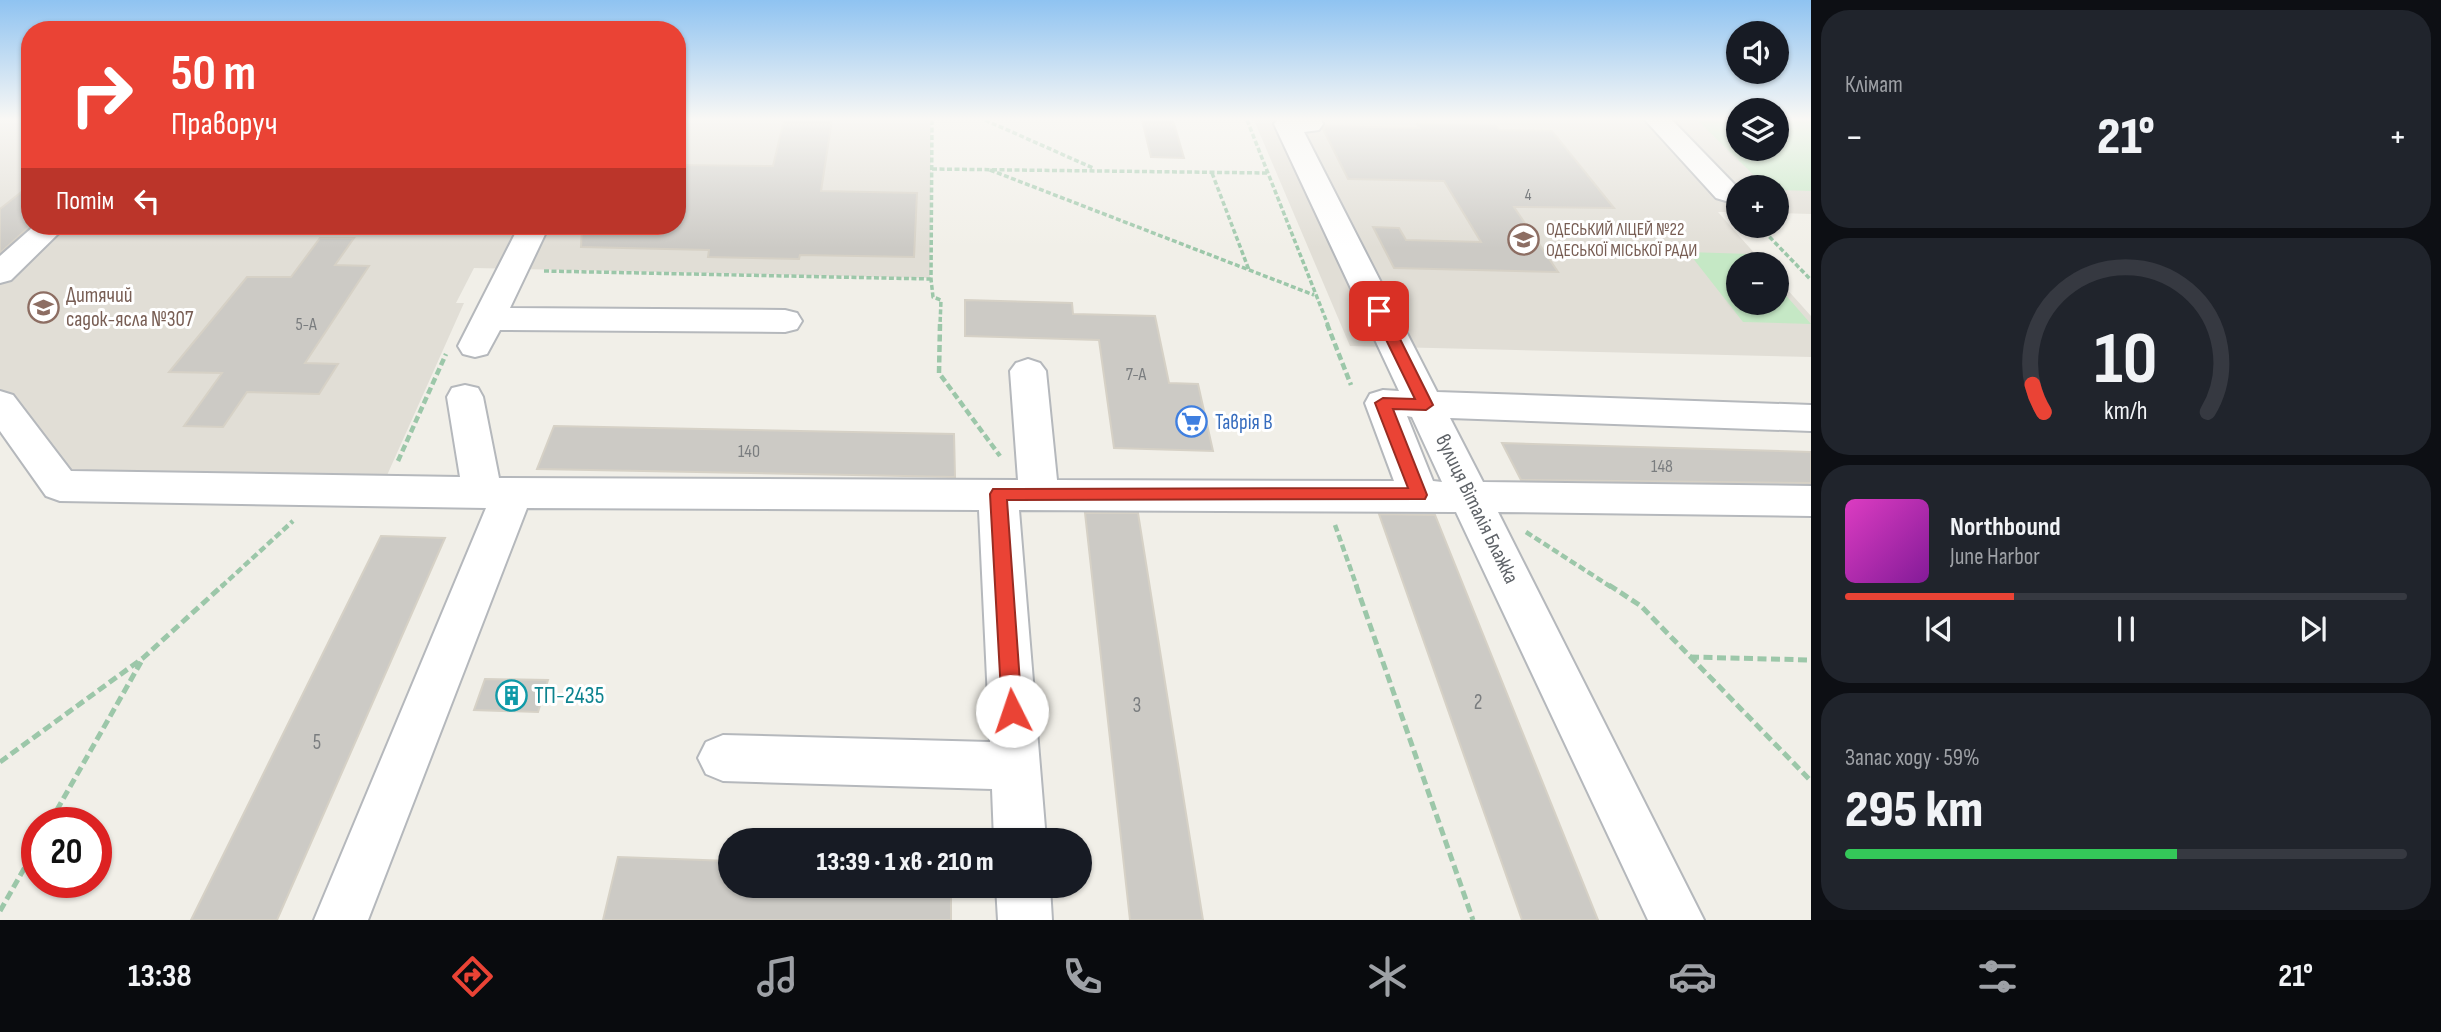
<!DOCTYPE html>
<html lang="uk">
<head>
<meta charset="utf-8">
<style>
	body { margin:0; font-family:"Sofia Sans Condensed",sans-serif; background:#20242c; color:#f1f3f6; height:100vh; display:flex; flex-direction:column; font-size:26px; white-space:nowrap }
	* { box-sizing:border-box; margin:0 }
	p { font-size:23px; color:#9ea1a6 }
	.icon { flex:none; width:38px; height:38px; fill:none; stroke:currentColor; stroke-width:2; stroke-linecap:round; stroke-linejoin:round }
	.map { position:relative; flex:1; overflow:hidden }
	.sheet { display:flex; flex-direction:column; gap:10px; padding:10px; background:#0d0f14; width:630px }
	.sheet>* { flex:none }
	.top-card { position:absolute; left:21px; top:21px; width:665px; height:214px; border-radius:28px; box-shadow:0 2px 5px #0004; background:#ea4335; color:#fff; overflow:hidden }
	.tools { position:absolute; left:1726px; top:21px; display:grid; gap:14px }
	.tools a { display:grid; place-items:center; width:63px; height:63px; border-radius:50%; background:#171b24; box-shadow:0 2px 5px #0004; font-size:35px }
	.speed { position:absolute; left:21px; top:807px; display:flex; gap:14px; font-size:35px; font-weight:700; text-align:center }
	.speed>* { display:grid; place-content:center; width:91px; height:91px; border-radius:50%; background:#171b24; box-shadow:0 2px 5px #0004; line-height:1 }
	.speed .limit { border:10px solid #d22; background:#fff; color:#111 }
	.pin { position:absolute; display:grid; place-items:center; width:60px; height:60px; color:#fff; margin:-30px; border-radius:14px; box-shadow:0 4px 10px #0006 }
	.me { position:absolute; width:77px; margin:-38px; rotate:356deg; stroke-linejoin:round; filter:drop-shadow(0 0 5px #0008) }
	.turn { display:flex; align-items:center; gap:24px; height:147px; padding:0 35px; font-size:32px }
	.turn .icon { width:91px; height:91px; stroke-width:2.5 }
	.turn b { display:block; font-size:49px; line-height:60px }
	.then { display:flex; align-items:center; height:66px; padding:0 35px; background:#0003; gap:14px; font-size:26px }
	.big { font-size:52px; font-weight:800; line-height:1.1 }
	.sheet .widget { flex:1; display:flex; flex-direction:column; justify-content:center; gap:10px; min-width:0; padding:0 24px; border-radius:28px; background:#20242c }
	.sheet .dial { align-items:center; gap:0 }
	.dial svg { height:182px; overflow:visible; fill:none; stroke:#363941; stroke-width:7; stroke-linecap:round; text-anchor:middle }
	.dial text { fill:#f1f3f6; stroke:none }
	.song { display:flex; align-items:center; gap:21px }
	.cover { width:84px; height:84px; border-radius:10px; background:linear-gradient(135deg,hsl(310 70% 55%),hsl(290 70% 35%)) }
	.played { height:7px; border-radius:4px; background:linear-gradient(90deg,#ea4335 30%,#363941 30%) }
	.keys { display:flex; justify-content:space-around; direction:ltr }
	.heat { display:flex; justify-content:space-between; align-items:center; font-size:38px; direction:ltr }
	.charge { height:10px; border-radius:5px; background:linear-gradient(90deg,#34c759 59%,#363941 0) }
	.trip { position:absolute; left:718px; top:828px; width:374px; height:70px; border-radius:35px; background:#171b24; box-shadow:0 2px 5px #0004; font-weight:800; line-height:70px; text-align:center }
	.menu { display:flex; height:112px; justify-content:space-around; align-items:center; background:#090b0e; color:#9ea1a6 }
	.menu .icon { width:49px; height:49px }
	.menu .active { color:#ea4335 }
	.menu b { font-size:32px; color:#f1f3f6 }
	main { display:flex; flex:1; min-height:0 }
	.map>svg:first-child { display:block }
</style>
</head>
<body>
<main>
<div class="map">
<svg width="1811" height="920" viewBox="0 0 1811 920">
	<rect width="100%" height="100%" fill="#f1efe8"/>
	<path fill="#e1ded6" d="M0 120H30V226H677V120H931L930 278 474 268 456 303H464L384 482 73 479 6 392 0 389Z
		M1254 120H1738V149H1776V120H1811V214L1776 213V187H1738V212H1718L1764 264H1738V303H1776V277L1811 316V357L1350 346Z"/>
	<path fill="#c5e8c5" d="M1697 120H1738V149H1776V120H1811V191L1776 190V187H1766Z
		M1688 252 1750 254 1759 264H1738V303H1776V284L1811 324 1743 322Z"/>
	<path fill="#cccac5" stroke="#d6d1c6" stroke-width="2" d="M784 120H832L821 191 917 193 914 257 800 255 799 259 708 257 709 250 581 247 582 226H677V165L773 166Z
		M1142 120H1173L1184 158 1151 157Z
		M1417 124 1496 126 1500 130 1552 131 1614 208 1514 207 1558 272 1394 268 1373 227 1399 228 1406 240 1481 242 1444 181 1348 179 1323 129 1325 126 1419 128Z
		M30 185V226L0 253V209Z
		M320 238H354L335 265 369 266 305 363 338 364 319 394 247 392 223 427 184 426 222 373 169 372 247 277H291Z
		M965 300 1072 303 1073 314 1155 316 1169 383 1198 384 1213 451 1114 448 1099 340 965 336Z
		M554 426 954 434 955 477 537 469Z
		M1502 443 1811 452V483L1521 480Z
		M1085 513H1138L1203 920H1130Z
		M1379 514 1435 515 1598 920H1522Z
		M381 536 445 538 277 920H191Z
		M485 679 548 680 538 712 474 710Z
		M618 857 730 861V886H951V920H603Z"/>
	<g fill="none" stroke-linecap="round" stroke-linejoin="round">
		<defs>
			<path id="minor" d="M1277 120H1321L1323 124 1319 130 1304 132 1437 392 1811 405V431L1450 418 1483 482 1811 486V516L1498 512 1704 920H1648L1456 512 1019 510 1046 840H994L992 789 723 781 706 774 698 758 706 742 723 735 990 742 979 510 527 508 368 920H314L486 508 60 501 46 496 0 431V391L13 395 71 471 460 477 447 397 452 388 465 385 478 388 483 397 499 478 1018 480 1010 371 1016 363 1028 359 1040 363 1046 371 1057 480 1394 481 1365 403 1370 394 1383 390 1399 391 1274 124ZM1407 416 1412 417 1442 482 1433 481Z
				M1645 120H1672L1736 186V198L1726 201 1716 198Z
				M34 226H66L11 280 0 283V256Z
				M519 226H549L510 308 785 310 797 313 802 321 797 329 785 332 500 330 487 354 475 357 463 354 458 346Z
				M996 886H1050L1052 920H998Z"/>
		</defs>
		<use href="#minor" stroke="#b5b8bc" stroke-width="4"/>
		<path stroke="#9cc7a9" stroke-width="3.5" stroke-dasharray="5 2.5" stroke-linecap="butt" d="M932 120 931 279 933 297 941 300 940 325
			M985 120 1093 168
			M1247 120 1328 325
			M932 169 1269 173
			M990 170 1314 295
			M1212 173 1249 270
			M1759 226 1811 280
			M544 271 931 279"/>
		<path stroke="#9cc7a9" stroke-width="4.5" stroke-dasharray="7 3.5" stroke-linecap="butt" d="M940 324 939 373 1000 456
			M1327 324 1351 385
			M398 461 446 354
			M1335 525 1357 587
			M1526 532 1611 587
			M221 587 293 521"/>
		<path stroke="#9cc7a9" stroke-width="5" stroke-dasharray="9 4.5" stroke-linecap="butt" d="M1356 585 1473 920
			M1609 585 1641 606 1811 781
			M1690 657 1811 660
			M0 762 143 658 223 585
			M50 822 141 662
			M0 911 37 846"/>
		<use href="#minor" fill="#fff" fill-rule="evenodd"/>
	</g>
	<linearGradient id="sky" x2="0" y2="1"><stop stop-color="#8fc3f1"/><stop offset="0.48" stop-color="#f9f8f5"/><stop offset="1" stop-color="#f9f8f5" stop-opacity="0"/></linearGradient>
	<rect width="1811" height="248" fill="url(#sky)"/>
	<path fill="#ea4335" stroke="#982c22" stroke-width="2" d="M1379 307 1386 311 1433 405 1426 410 1393 409 1427 495 1425 499 1007 500 1022 711 1019 718 1012 720 1005 718 1002 711 990 494 993 489 1408 488 1375 403 1383 398 1415 399 1372 311Z"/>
	<defs>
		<symbol id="school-ring" viewBox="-11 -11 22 22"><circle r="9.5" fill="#fff" stroke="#8d6e63" stroke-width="1.5"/><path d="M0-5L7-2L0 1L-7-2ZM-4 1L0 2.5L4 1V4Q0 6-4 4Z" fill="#8d6e63"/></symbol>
		<symbol id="supermarket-ring" viewBox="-11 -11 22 22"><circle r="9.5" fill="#fff" stroke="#3f7fe0" stroke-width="1.5"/><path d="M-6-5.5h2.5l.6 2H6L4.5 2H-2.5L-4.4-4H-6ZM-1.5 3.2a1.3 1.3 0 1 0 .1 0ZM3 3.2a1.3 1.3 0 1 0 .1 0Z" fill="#3f7fe0"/></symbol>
		<symbol id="building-ring" viewBox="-11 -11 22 22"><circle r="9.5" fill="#fff" stroke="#0f9aa8" stroke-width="1.5"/><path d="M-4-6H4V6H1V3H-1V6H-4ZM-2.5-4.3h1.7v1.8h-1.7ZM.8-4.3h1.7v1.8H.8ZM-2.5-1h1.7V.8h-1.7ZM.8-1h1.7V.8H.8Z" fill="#0f9aa8"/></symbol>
	</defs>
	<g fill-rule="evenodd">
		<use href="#school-ring" x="1506" y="222" width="35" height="35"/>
		<use href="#school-ring" x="26" y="290" width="35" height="35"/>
		<use href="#supermarket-ring" x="1174" y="404" width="35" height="35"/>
		<use href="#building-ring" x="494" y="678" width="35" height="35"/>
	</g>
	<g text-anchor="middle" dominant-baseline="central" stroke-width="6" stroke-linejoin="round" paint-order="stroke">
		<g font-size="16" fill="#7a7d7f">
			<text x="1528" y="195">4</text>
		</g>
		<g font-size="18" fill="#785e54" stroke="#fff" text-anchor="start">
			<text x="1546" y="229">ОДЕСЬКИЙ ЛІЦЕЙ №22<tspan x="1546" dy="21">ОДЕСЬКОЇ МІСЬКОЇ РАДИ</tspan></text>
		</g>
		<g font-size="18" fill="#7a7d7f">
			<text x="306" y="324">5-А</text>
			<text x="1136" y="374">7-А</text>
			<text x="749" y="451">140</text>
			<text x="1662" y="466">148</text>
		</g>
		<g font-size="21" fill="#785e54" stroke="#fff" text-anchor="start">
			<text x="66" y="295">Дитячий<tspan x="66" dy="24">садок-ясла №307</tspan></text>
		</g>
		<g font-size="21" fill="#366cbe" stroke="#fff" text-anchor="start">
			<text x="1215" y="422">Таврія В</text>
		</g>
		<g font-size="21" fill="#5f6368" stroke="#fff">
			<text transform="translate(1477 509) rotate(64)">вулиця Віталія Блажка</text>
		</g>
		<g font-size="21" fill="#7a7d7f">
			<text x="1478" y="702">2</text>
			<text x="1137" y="705">3</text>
			<text x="317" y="742">5</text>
		</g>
		<g font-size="24" fill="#0d838f" stroke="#fff" text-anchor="start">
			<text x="534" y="695">ТП-2435</text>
		</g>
	</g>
</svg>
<div class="tools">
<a><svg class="icon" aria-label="sound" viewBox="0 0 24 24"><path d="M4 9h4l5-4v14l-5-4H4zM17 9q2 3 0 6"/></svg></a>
<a><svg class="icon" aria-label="layers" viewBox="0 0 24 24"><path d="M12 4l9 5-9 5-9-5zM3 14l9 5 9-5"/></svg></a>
<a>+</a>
<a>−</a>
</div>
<div class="speed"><div class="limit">20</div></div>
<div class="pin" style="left:1379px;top:311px;background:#d93025"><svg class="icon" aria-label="arrive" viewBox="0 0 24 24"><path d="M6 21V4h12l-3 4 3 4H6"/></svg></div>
<svg class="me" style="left:1012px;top:711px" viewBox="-20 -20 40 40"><circle r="19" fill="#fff"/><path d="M0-13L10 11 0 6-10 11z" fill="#ea4335"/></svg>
<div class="trip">13:39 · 1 хв · 210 m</div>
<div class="top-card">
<div class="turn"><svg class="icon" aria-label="right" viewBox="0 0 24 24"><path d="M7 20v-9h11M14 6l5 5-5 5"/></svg><div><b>50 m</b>Праворуч</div></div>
<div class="then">Потім<svg class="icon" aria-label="left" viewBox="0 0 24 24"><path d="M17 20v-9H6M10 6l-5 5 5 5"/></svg></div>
</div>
</div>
<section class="sheet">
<div class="widget"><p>Клімат</p>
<div class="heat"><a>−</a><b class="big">21°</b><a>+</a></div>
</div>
<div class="widget dial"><svg viewBox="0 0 100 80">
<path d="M14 69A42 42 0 1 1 86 69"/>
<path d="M14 69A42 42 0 0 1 9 57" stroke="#ea4335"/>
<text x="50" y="56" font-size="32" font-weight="700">10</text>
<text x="50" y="72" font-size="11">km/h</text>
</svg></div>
<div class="widget">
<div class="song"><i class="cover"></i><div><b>Northbound</b><p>June Harbor</p></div></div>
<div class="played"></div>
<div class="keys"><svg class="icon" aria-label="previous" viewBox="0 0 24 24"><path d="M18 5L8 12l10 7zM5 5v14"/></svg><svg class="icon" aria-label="pause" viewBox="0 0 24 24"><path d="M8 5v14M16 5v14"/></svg><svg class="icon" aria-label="next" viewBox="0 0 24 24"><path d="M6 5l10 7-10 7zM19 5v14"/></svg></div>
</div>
<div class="widget"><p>Запас ходу · 59%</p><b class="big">295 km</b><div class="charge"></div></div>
</section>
</main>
<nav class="menu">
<b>13:38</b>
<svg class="icon active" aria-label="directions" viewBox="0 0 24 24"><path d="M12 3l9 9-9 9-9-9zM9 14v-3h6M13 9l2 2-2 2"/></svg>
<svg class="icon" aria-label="music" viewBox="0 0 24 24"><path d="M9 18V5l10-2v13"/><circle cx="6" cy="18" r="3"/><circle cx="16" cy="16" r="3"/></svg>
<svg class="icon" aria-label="phone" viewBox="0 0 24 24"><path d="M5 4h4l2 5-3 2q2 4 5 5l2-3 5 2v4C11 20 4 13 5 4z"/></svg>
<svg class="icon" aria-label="climate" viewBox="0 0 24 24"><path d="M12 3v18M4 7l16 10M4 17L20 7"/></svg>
<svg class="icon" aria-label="car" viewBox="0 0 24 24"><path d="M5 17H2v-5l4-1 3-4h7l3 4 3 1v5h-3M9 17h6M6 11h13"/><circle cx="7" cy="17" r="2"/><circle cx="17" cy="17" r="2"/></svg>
<svg class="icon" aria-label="filters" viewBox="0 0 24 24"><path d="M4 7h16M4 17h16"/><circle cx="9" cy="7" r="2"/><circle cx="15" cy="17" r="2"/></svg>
<b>21°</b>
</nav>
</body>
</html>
